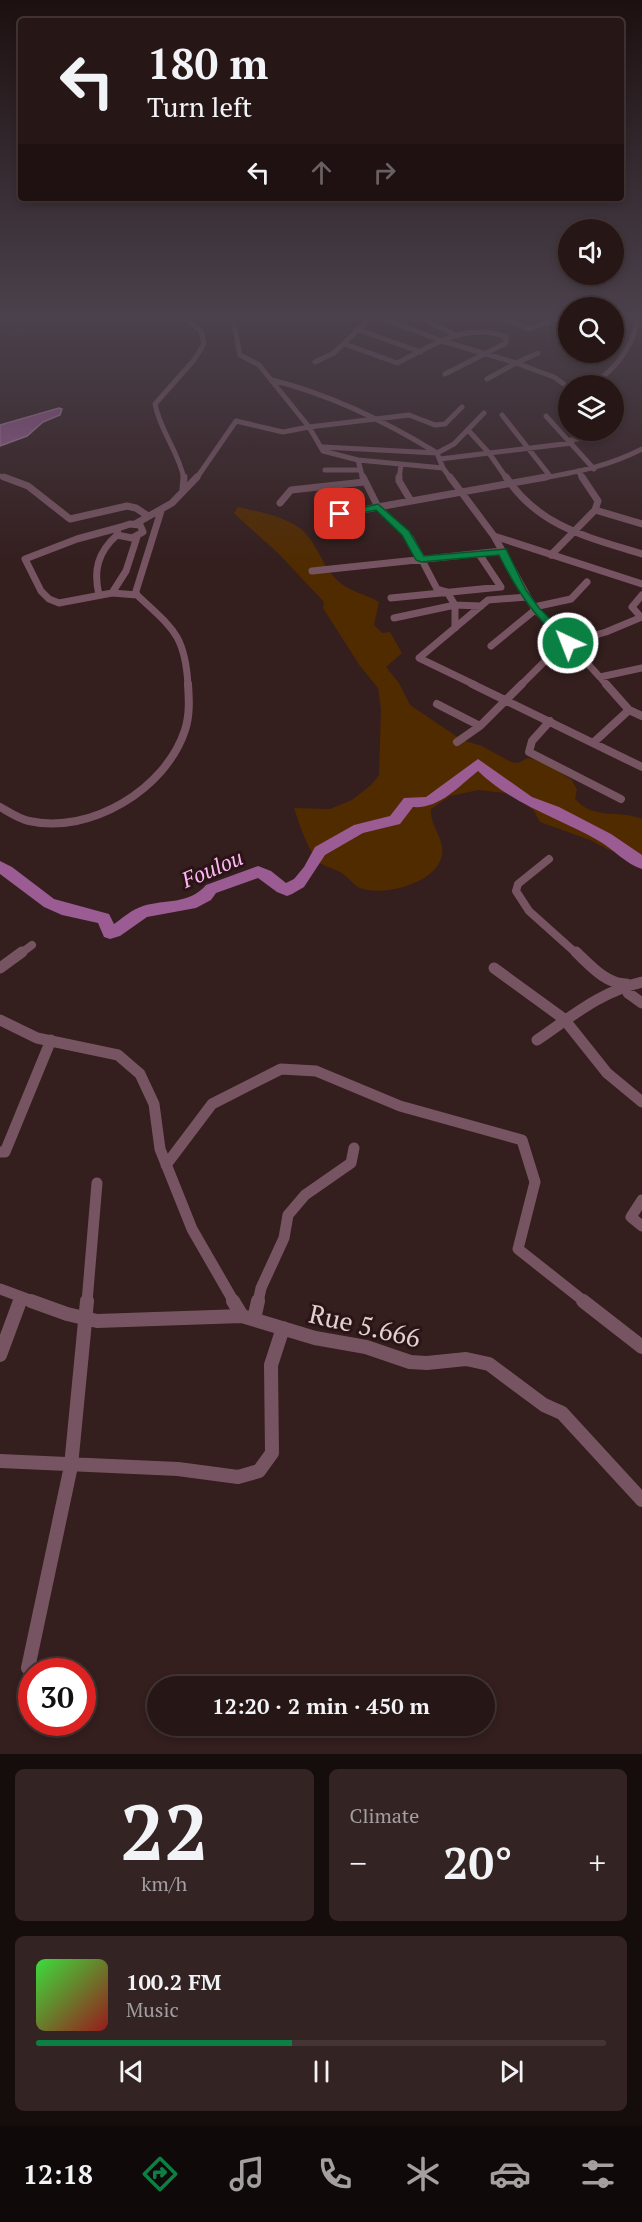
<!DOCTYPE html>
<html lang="en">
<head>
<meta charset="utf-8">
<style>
	body { margin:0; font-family:"PT Serif",serif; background:#332323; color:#f1f3f6; height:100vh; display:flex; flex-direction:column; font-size:22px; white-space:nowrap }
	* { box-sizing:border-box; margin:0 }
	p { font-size:20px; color:#a49fa1 }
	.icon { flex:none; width:33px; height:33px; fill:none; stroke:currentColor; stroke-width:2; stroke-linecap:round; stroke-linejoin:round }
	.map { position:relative; height:1754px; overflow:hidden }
	.details { display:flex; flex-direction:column; gap:15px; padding:15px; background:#150c0c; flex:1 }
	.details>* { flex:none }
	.top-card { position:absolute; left:18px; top:18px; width:606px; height:183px; border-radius:6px; box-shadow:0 3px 9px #0003,0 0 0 2px #433535; background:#271616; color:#f1f3f6; overflow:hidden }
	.controls { position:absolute; left:558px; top:219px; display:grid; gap:12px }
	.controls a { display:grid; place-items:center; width:66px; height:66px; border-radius:50%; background:#271616; box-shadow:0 3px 9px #0003,0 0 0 2px #433535; font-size:30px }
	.speed { position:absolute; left:18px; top:1658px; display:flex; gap:12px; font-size:30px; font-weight:700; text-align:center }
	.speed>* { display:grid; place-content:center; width:78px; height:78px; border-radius:50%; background:#271616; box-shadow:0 3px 9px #0003,0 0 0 2px #433535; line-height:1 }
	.speed .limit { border:9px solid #d22; background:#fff; color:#111 }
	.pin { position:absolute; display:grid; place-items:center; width:51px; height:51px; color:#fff; margin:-26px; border-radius:12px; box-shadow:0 3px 9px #0006 }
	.me { position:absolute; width:66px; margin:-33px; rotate:317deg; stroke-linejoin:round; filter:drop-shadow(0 0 4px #0008) }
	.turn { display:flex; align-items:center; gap:21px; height:126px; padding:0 30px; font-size:27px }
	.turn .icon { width:78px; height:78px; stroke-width:2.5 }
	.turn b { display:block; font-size:42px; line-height:51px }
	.lanes { display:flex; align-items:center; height:57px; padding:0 30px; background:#0003; justify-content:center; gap:30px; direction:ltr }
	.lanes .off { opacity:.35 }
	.big { font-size:45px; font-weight:700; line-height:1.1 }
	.details .widget { flex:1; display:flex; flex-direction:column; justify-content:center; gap:9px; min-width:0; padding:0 21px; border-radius:9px; background:#332323 }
	.details .dial { align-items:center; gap:0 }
	.dial b { font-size:78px; line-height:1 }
	.song { display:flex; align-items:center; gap:18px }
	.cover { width:72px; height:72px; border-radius:9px; background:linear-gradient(135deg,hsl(120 70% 55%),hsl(0 70% 35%)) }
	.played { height:6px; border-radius:3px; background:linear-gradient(90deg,#0b8043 45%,#433535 45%) }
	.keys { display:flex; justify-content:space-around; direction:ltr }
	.heat { display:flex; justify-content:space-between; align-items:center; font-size:33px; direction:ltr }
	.details .tiles { flex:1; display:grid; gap:15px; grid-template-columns:1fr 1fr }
	.widget:last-child { grid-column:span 2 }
	.trip { position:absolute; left:147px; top:1676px; width:348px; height:60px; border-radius:30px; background:#271616; box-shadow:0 3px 9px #0003,0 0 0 2px #433535; font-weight:700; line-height:60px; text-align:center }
	.tabs { display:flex; height:96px; justify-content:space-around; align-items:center; background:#100909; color:#a49fa1 }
	.tabs .icon { width:42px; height:42px }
	.tabs .active { color:#0b8043 }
	.tabs b { font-size:27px; color:#f1f3f6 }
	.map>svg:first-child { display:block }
</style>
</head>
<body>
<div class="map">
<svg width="642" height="1754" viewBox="0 0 642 1754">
	<rect width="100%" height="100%" fill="#341e1e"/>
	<path fill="#422426" d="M7 319H75L7 338Z"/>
	<path fill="#512b00" d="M238 507C259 512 292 517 307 535 319 549 324 569 338 581 350 592 366 594 379 602L374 625 382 633 390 632 402 653 386 667 399 683 410 705 462 740 482 746 511 762 518 763 528 758 544 762 572 780 577 790 575 799C595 821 617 809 642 819V860L609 850 590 840 540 822 534 811 514 794 478 790 450 796 431 809C429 827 449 842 440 861 431 884 380 898 358 887 352 883 347 876 340 872 334 868 324 867 319 862 308 851 299 823 294 808L330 809 352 800 371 785 379 775 381 709 378 688 360 666 323 608 324 602 278 553 239 518 234 513Z"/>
	<path fill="#9b5b93" stroke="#b07ea5" stroke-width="1.5" d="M59 408 62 409 60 415 43 422 27 436 0 446V425Z"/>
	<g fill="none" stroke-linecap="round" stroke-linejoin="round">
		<path fill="#9b5b93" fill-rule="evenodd" d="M478 759 532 797 559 807 611 834 642 855V869C626 864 613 849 599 841 557 817 513 805 478 771 458 787 439 809 413 807L400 824 363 833 325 855 304 887 292 894 287 896 277 892 258 878 216 893 211 900 196 908 147 917 120 936 110 939 104 937 98 923 62 915 44 907 0 874V861L12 867 54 899 109 914 114 924C124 917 131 910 143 906 165 899 189 905 206 885L258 866 271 871 286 883 294 879 304 867 315 847 354 825 390 816 404 798 426 797Z"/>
		<path stroke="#775461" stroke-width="5" d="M384 319 442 341 516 363 538 353
			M422 319 458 336
			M505 319 529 329 557 319
			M556 320 568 327
			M356 329 421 352
			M345 344 397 363C432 346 467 321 506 337V343L445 374
			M315 362 334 353 369 319
			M487 379 516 363 554 377 568 387
			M272 380C332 395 385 421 437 453
			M589 386C615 371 632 348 638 319
			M502 415 550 476
			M546 416 594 469
			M468 430 489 453 507 479
			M570 440 600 436 608 431
			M323 447 437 453
			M440 459 572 443
			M358 460 443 468
			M325 470H360
			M578 471 583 479
			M0 476 8 479
			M184 479C179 452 160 431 155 404L194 360 204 344 201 331 185 319
			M196 479 236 421 283 432 309 427 259 365 240 355 233 319
			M363 479 358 460 323 451 309 427 409 415 435 425 445 424 462 407
			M399 479 401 465
			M451 479 443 468 437 453 454 444 484 413
			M538 479C576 472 607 467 642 449"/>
		<path stroke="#775461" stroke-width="7" d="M4 477 28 486 70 519 127 506 136 508 148 516
			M399 477V481L411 501
			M450 477 494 536 535 610 560 633 607 685
			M506 477C539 527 588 537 642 554
			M183 489 184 477
			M280 503 291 490 364 482
			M595 510 642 524
			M161 511 136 591 137 595C172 628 185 634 188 685
			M320 518 378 507 363 477
			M130 524 140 525 143 532 132 538 117 535 118 528Z
			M135 524 172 503 197 477
			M121 527 77 539 25 559 41 591 49 599 59 603 112 593 137 595
			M494 536 642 584
			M551 555 595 510 598 501 582 477
			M312 571 502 551
			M112 593 126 571 137 537
			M99 595C93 570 98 552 117 535
			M391 598 501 587 479 554
			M534 607 571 599 587 582
			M640 616 632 607 642 595
			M394 618 455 605 481 606
			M455 628V605L447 592 437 589 411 539 378 507 546 477
			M491 646 535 610
			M600 677 642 668
			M475 685 419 658 488 600 527 597
			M521 685 547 659 568 643 606 632 642 617"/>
		<path stroke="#775461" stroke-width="8" d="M472 684 642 767
			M606 684 629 710 642 716
			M437 704 480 726 522 684
			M550 721 532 741 529 752 621 799
			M457 742 480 726
			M593 743 629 710
			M0 807C9 812 19 819 29 821 90 835 166 789 185 730 190 715 189 699 188 684
			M549 859 518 884 516 891 529 911 577 954
			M20 954 32 945"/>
		<path stroke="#775461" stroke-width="11" d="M576 952C590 965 606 984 626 984L628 993 642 1003
			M0 968 22 952
			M494 968 564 1019 607 1073 642 1102
			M0 1020 37 1038 118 1055 140 1074 154 1104 160 1149 192 1229 234 1302
			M537 1040C571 1017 601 991 642 982
			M0 1152H5L51 1040
			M166 1165 212 1104 281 1069 316 1071 400 1106 522 1140 535 1182 518 1249 585 1302
			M642 1200 631 1217 642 1226
			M0 1289 35 1302
			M19 1302 21 1298
			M87 1302 97 1183
			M258 1302 261 1288 284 1238 288 1215 305 1195 351 1163 354 1148"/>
		<path stroke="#775461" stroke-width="14" d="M31 1301 67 1314 97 1321 242 1316
			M233 1301 242 1316 315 1338 366 1347 410 1362 427 1363 466 1359 489 1364 544 1405 562 1413 642 1500
			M583 1301 642 1347
			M254 1319 258 1301
			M0 1355 20 1301
			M0 1461 178 1469 238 1477 259 1471 272 1453 271 1365 283 1328
			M28 1668 71 1466 87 1301"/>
	</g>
	<linearGradient id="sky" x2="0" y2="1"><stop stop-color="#1d1010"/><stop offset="0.56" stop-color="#4a414c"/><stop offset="1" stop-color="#4a414c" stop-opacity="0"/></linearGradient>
	<rect width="642" height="565" fill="url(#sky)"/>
	<path fill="#0b8043" stroke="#07532c" stroke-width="1.5" d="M378 504 409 531 424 556 506 549 526 590 539 608 572 640V645H564C533 613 519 595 499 555L421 562 416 560 402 535 376 510 340 517 335 514Z"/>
	<g text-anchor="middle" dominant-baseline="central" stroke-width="6" stroke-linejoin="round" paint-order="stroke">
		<g font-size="22" font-style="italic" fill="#feb7f5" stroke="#2a1415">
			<text transform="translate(212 868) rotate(-23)">Foulou</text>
		</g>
		<g font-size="26" fill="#e0d0d0" stroke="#2a1415">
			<text transform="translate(365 1325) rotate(13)">Rue 5.666</text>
		</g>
	</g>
</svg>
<div class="controls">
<a><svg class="icon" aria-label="sound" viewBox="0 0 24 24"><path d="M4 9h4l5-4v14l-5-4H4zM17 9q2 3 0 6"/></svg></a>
<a><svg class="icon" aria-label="search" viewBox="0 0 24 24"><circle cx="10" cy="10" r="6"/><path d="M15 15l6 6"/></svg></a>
<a><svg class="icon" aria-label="layers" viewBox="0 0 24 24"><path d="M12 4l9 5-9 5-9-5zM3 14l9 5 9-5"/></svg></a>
</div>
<div class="speed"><div class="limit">30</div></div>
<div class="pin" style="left:340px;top:514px;background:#d93025"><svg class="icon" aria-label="arrive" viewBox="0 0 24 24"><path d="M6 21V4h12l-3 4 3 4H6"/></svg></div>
<svg class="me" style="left:568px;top:643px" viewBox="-20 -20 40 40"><circle r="17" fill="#0b8043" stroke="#fff" stroke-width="3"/><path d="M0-11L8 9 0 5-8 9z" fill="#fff"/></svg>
<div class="trip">12:20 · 2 min · 450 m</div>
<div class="top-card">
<div class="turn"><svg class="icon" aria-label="left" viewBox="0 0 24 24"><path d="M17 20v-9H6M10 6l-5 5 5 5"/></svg><div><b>180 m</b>Turn left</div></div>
<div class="lanes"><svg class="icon" aria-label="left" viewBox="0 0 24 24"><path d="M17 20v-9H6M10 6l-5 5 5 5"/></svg><svg class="icon off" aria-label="ahead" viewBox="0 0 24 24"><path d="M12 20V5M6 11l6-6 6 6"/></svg><svg class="icon off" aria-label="right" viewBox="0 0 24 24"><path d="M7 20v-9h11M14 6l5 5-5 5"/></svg></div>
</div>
</div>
<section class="details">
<div class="tiles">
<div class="widget dial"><b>22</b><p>km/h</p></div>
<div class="widget"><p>Climate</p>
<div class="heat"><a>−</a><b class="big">20°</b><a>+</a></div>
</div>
<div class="widget">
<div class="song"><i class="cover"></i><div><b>100.2 FM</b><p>Music</p></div></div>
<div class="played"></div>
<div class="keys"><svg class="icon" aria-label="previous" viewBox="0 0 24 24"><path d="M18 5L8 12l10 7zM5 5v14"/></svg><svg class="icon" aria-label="pause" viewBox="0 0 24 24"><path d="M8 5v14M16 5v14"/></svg><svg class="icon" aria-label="next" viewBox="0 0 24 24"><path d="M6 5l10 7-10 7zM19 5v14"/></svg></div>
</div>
</div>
</section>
<nav class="tabs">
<b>12:18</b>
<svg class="icon active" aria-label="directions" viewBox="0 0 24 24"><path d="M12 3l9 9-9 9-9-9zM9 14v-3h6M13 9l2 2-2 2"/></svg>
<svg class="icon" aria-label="music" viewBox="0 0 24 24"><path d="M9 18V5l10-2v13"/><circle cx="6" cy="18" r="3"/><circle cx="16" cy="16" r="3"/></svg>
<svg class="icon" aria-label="phone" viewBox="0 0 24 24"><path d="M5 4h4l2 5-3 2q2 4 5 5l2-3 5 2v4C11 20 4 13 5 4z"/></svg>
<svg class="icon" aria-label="climate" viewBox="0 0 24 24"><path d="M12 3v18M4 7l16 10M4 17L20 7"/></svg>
<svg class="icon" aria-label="car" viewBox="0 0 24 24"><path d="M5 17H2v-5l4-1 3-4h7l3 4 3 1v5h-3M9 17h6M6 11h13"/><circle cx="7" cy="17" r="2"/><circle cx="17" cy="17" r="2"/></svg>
<svg class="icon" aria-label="filters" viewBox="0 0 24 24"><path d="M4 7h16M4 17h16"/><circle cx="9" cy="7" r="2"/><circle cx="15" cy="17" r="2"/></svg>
</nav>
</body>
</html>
